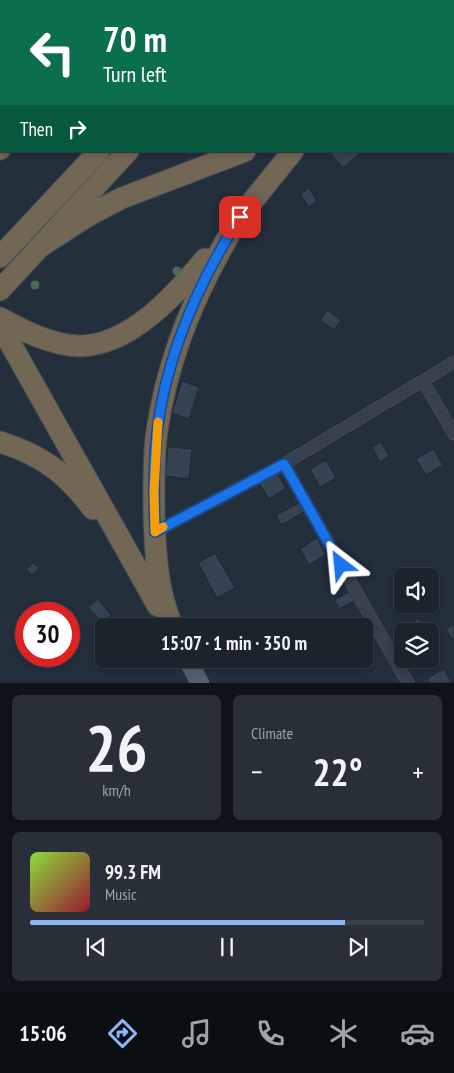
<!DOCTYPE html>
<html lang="en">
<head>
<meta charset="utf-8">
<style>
	body { margin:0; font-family:"PT Sans Narrow",sans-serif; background:#282f39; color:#f1f3f6; height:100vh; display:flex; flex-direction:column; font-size:19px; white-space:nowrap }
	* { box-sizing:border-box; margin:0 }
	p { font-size:16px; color:#a0a4aa }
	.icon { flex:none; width:28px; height:28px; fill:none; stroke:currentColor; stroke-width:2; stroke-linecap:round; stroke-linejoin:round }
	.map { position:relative; height:683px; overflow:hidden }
	.details { display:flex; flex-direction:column; gap:12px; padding:12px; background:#0f1319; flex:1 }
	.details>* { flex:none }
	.top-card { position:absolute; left:0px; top:0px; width:455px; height:152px; box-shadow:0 2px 8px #0003,0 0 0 1px #394049; background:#0b6e4f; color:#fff; overflow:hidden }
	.fabs { position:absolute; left:394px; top:568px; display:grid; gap:10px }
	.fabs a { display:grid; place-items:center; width:45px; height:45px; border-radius:8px; background:#1b232d; box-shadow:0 2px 8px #0003,0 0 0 1px #394049; font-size:25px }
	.speed { position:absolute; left:15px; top:602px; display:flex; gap:10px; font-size:25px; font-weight:700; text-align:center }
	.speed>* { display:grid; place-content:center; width:65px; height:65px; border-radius:50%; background:#1b232d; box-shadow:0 2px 8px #0003,0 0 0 1px #394049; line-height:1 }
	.speed .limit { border:8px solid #d22; background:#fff; color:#111 }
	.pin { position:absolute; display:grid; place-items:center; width:42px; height:42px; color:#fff; margin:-21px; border-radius:10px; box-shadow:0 2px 8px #0006 }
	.me { position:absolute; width:55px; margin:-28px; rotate:331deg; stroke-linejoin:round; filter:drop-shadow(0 0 4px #0008) }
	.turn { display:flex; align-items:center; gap:18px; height:105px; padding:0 20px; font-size:22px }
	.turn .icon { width:65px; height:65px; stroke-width:2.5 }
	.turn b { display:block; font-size:35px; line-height:42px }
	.then { display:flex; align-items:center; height:48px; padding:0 20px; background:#0003; gap:10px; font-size:19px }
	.big { font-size:38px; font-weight:700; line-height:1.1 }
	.details .tile { flex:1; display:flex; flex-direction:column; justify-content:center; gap:8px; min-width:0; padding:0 18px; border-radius:8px; background:#282f39 }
	.details .dial { align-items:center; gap:0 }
	.dial b { font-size:65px; line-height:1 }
	.song { display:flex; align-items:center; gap:15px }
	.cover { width:60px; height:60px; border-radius:8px; background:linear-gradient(135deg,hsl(90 70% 55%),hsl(350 70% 35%)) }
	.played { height:5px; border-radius:2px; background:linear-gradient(90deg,#8bb8f5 80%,#394049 80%) }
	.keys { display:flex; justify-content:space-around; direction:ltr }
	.heat { display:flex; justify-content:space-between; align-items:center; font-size:28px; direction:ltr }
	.details .tiles { flex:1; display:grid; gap:12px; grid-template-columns:1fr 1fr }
	.tile:last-child { grid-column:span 2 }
	.trip { position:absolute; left:95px; top:618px; width:278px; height:50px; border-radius:8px; background:#1b232d; box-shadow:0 2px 8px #0003,0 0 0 1px #394049; font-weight:700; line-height:50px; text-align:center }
	.tab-bar { display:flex; height:80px; justify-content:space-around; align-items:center; background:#0b0e12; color:#a0a4aa }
	.tab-bar .icon { width:35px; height:35px }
	.tab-bar .current { color:#8bb8f5 }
	.tab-bar b { font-size:22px; color:#f1f3f6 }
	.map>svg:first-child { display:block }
</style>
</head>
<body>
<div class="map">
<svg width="454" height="683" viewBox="0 0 454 683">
	<rect width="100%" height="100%" fill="#242f3c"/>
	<path fill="#364352" stroke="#1f2833" d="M334 151H355L358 155 343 168 331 154Z
		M309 188 317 201 309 207 300 194Z
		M327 310 341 320 334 330 320 320Z
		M182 381 199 387 189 419 172 413Z
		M381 442 389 456 380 462 372 447Z
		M168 447 192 449 189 479 165 476Z
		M433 449 443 465 426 475 416 459Z
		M326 460 336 478 320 487 310 469Z
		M276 472 286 488 269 499 259 483Z
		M299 503 304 512 281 525 276 515Z
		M317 538 326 554 309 565 300 549Z
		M215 553 235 588 217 598 198 563Z
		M33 563 39 568 32 575 26 570Z
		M349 592 354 601 339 609 334 600Z
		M98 599 111 615 102 623 88 607Z
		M354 617 359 626H339Z
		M418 618 426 631H405L403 629Z
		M454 624V638L452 639 446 629Z
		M444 669 452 683H430L427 678Z"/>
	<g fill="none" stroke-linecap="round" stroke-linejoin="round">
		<defs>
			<path id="lane" d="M454 7V6"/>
			<path id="street" d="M18 0V1
				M423 381 454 434
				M284 464 408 683
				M155 532 284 464 454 362"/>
			<path id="primary" d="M187 659 200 683"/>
			<path id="highway" d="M337 0 338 1
				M120 1 121 0
				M226 1 227 0
				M253 1 254 0
				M408 1V0
				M0 149 1 147
				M231 228 293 151
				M38 248 91 214 122 198 245 151
				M0 257 99 151
				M0 290 128 151
				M0 318C24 331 51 345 79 346 130 346 176 294 205 259
				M0 325 158 606
				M0 442C42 455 67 474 93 509
				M172 626C169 616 164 605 162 594 156 568 155 541 154 514 154 487 153 458 157 431 168 354 199 283 240 217"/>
		</defs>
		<use href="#lane" stroke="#414a55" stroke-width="8"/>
		<use href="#street" stroke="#414a55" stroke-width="13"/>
		<use href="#primary" stroke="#414a55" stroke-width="19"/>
		<use href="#highway" stroke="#434c57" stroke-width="23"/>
		<use href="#lane" stroke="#38414d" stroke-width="5.5"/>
		<use href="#street" stroke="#38414d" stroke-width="11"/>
		<use href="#primary" stroke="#56606c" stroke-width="18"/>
		<use href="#highway" stroke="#726655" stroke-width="21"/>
	</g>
	<g fill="#4b695b">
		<circle cx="177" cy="271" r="4.5"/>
		<circle cx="35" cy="285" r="4.5"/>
	</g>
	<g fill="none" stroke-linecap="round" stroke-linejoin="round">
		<defs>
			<path id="route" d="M240 217C199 282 166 355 157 432 153 465 154 499 155 532L284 464 341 565"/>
		</defs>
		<use href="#route" stroke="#114b97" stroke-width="12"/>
		<use href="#route" stroke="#1a73e8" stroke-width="9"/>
		<path stroke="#f59e0b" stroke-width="9" d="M158 422 154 490 155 532 163 527"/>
	</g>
</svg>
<div class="fabs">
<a><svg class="icon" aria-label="sound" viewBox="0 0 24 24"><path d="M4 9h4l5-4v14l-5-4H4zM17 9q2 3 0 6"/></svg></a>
<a><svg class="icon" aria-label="layers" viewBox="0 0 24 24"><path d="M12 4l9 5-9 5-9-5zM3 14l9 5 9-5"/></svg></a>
</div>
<div class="speed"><div class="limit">30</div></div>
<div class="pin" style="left:240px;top:217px;background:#d93025"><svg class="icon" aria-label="arrive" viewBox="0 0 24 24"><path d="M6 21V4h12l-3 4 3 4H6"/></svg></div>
<svg class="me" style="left:341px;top:565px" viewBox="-20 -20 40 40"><path d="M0-17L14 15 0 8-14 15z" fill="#1a73e8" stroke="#fff" stroke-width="4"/></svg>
<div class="trip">15:07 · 1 min · 350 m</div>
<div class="top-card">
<div class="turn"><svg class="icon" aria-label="left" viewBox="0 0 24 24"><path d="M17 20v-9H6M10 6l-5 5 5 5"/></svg><div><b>70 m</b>Turn left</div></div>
<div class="then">Then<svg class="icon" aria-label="right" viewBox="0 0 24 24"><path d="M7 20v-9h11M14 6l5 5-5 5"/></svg></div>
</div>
</div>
<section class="details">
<div class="tiles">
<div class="tile dial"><b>26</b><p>km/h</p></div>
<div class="tile"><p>Climate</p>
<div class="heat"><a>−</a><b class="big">22°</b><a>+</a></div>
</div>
<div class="tile">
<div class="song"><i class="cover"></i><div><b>99.3 FM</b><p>Music</p></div></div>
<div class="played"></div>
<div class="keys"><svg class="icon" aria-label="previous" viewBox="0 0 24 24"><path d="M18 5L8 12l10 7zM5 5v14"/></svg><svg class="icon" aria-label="pause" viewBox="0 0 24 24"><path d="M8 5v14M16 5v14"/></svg><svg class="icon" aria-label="next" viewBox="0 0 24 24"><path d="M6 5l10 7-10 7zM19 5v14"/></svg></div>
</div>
</div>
</section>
<nav class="tab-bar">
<b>15:06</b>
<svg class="icon current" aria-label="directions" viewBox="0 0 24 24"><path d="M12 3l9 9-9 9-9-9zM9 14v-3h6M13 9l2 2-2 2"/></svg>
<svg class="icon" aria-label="music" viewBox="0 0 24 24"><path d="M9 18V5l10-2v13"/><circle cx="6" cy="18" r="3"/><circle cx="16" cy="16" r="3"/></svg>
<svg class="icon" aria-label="phone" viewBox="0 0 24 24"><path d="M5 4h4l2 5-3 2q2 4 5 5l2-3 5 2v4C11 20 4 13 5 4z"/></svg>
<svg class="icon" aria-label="climate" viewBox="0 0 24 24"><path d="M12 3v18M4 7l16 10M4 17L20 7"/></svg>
<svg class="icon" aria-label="car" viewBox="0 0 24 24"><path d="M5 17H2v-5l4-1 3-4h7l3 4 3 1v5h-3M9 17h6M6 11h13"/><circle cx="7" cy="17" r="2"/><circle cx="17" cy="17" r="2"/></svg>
</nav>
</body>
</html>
